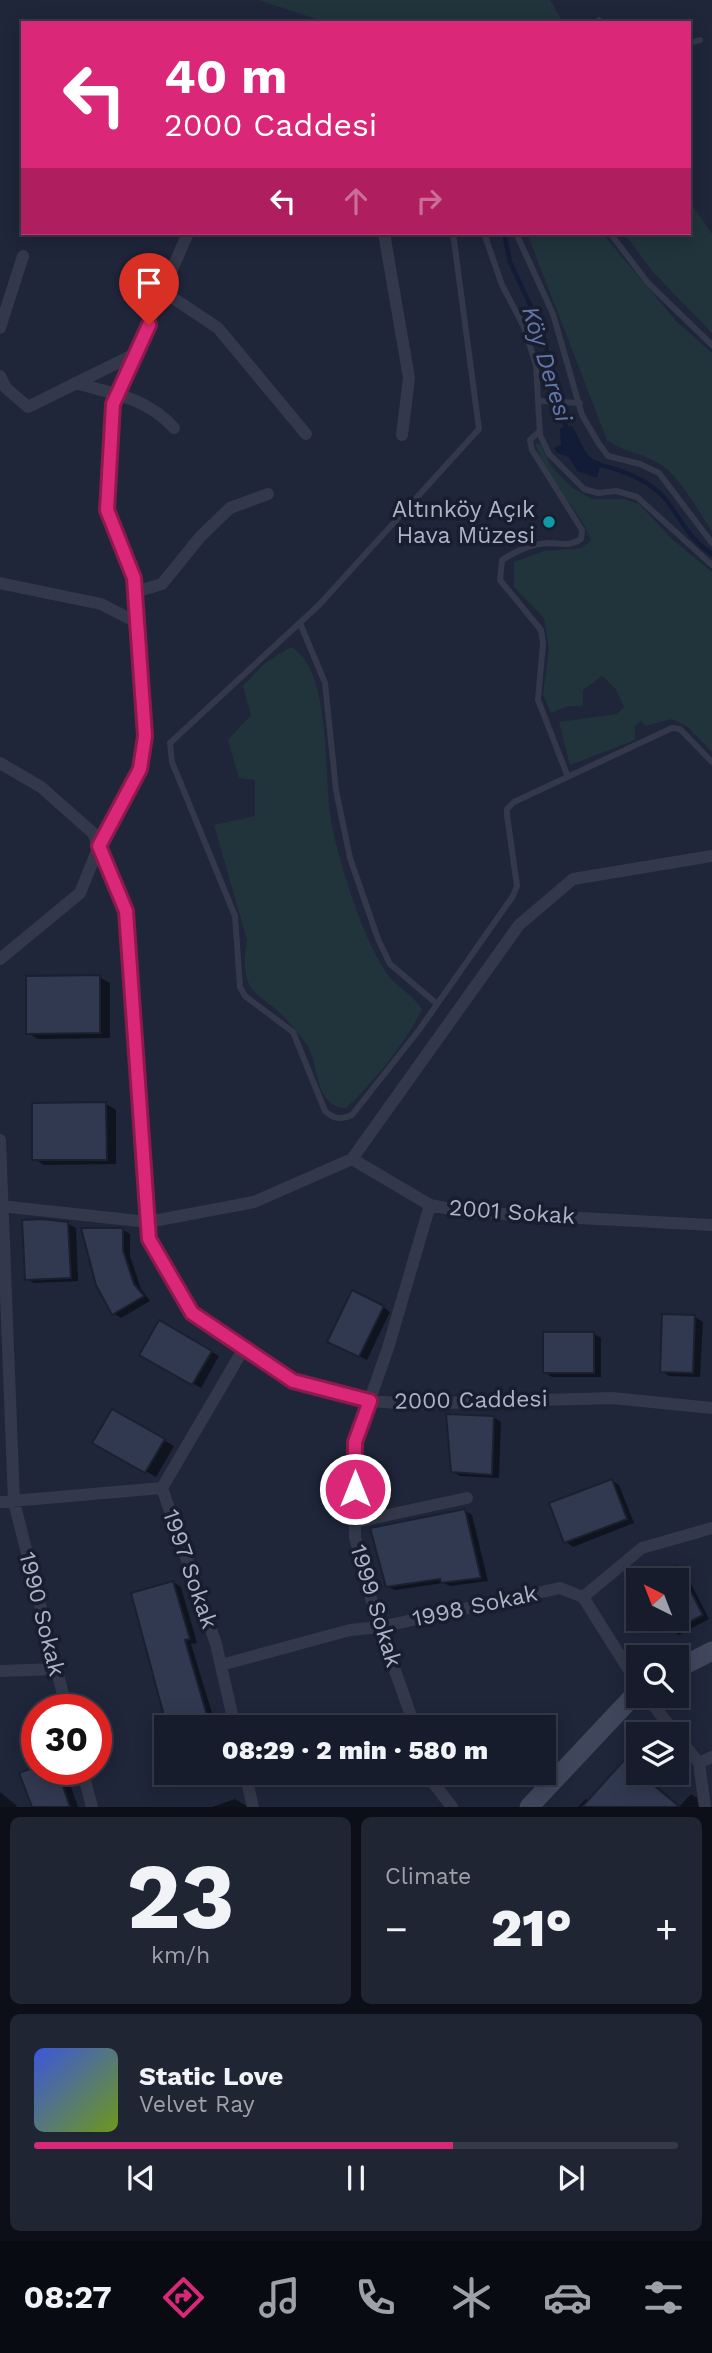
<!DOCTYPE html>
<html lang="en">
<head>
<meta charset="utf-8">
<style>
	body { margin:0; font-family:"Work Sans",sans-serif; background:#202534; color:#f1f3f6; height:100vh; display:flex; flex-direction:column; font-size:26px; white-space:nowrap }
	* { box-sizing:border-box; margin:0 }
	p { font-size:23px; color:#9ea1a9 }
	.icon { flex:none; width:38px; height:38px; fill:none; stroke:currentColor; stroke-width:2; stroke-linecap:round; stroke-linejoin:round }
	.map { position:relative; height:1807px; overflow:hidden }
	.drawer { display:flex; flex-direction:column; gap:10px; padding:10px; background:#0d0f18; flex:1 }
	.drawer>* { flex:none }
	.hud { position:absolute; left:21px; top:21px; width:670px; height:214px; border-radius:0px; box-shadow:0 4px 18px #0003,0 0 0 2px #363a48; background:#db2777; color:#fff; overflow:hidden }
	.needle { width:46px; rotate:318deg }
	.controls { position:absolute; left:626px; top:1568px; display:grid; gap:14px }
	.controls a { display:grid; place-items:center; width:63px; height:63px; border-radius:0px; background:#171c2c; box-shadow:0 4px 18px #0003,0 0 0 2px #363a48; font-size:35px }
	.speed { position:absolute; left:21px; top:1694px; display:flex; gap:14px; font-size:35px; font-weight:700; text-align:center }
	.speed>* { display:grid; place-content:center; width:91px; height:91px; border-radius:50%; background:#171c2c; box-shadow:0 4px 18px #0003,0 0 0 2px #363a48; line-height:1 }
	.speed .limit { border:10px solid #d22; background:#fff; color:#111 }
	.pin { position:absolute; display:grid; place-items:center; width:60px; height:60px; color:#fff; margin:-72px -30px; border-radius:50% 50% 50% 0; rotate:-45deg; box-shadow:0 0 7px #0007 }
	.pin .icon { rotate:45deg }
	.me { position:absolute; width:77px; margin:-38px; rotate:0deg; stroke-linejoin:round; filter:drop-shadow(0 0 5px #0008) }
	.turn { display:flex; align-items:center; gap:24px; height:147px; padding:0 28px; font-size:32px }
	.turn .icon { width:91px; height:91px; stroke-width:2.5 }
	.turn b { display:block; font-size:49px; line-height:60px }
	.lanes { display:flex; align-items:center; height:66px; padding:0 28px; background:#0003; justify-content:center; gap:35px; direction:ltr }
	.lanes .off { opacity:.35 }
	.big { font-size:52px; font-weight:800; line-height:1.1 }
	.drawer .card { flex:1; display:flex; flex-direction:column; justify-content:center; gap:10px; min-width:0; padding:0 24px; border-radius:10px; background:#202534 }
	.drawer .dial { align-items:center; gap:0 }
	.dial b { font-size:91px; line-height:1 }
	.song { display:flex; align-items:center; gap:21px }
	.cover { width:84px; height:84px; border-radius:10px; background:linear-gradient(135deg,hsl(230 70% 55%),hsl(80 70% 35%)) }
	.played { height:7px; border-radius:4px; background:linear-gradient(90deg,#db2777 65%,#363a48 65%) }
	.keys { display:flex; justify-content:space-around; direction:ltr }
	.heat { display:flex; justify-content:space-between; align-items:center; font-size:38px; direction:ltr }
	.drawer .tiles { flex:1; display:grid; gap:10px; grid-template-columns:1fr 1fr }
	.card:last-child { grid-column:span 2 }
	.trip { position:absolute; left:154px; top:1715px; width:402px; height:70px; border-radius:0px; background:#171c2c; box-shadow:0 4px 18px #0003,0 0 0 2px #363a48; font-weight:800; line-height:70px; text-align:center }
	.tab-bar { display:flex; height:112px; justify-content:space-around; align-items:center; background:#090b12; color:#9ea1a9 }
	.tab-bar .icon { width:49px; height:49px }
	.tab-bar .current { color:#db2777 }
	.tab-bar b { font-size:32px; color:#f1f3f6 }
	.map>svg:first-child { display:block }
</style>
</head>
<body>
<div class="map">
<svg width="712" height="1807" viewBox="0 0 712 1807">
	<rect width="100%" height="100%" fill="#1f263a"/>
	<path fill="#21343b" d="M259 0H550L563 23H328Z
		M690 202 712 234V333L653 272 624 233H690Z
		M527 233H602L676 321 712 353V531C699 512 686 488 670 472 653 454 626 454 607 440Z
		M535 442 541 445 551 466 571 487 592 499H624L639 504 672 539 712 572V752L688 727 672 719 645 726 641 721 635 726V740L570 765 559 722 617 714 624 707 615 688 602 676 583 690V706H568L551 713 543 694 549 649 544 618 514 587V562L544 551 582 548 591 540C577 505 545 480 535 442Z
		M291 647C331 669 324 771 330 814 333 836 340 860 347 882 356 911 368 944 385 971 394 985 412 994 422 1009 405 1044 375 1081 346 1108 315 1108 319 1064 307 1045 298 1032 287 1019 275 1008 265 1000 254 995 248 982 243 970 245 952 247 940L214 825 255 816V780L239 778 228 740 251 715 243 686 265 663Z"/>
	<path fill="#121c37" d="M572 426C581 438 583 459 601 462L597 478 577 471 569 457 557 453 554 448 561 445 560 428Z"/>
	<path fill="#0007" d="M99 977 110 983V1038L38 1039 28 1033Z
		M106 1104 116 1110V1164L44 1165 34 1159Z
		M68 1224 76 1228 78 1281 34 1283 26 1279Z
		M123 1230 130 1234V1256L141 1289 150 1301 121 1318 113 1313Z
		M383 1307 390 1312 367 1360 337 1345Z
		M664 1316 695 1317 703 1322 700 1377 669 1376 662 1371Z
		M160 1323 219 1356 201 1388 142 1354Z
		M594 1334 601 1338V1377H552L544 1372Z
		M113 1411 174 1446 156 1477 95 1442Z
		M493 1417 501 1422 499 1478 460 1476 452 1471Z
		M612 1481 619 1485 634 1523 573 1547 566 1542Z
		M465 1511 472 1515 488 1581 450 1586 444 1583 395 1590 387 1586Z
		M678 1568 685 1572 709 1619 679 1635 671 1630 665 1619H677V1580H653Z
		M173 1582 181 1587 197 1643 191 1644 216 1726 212 1727H169L133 1594Z
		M627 1760 680 1806 691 1794 697 1798 699 1807H578L586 1799 590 1801Z
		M37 1769H65L78 1807H34Z
		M0 1792 17 1806 16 1807H0Z
		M235 1799 248 1807H212Z"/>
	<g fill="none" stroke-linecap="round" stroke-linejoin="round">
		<path stroke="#121c37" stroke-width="4.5" d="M504 233 510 262 541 328 567 431
			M595 464C620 469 651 480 667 501 682 521 689 539 712 554"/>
	</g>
	<path fill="#313951" stroke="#1a2030" stroke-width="2" d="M100 975V1033L26 1034V976Z
		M106 1102 107 1160H32V1103Z
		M42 1219 68 1222 71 1278 25 1280 22 1220Z
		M81 1228H123V1250L134 1284 144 1296 112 1315 96 1285Z
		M352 1290 384 1306 359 1357 327 1342Z
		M662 1314 695 1315 693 1373 660 1372Z
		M159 1320 212 1351 192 1385 139 1355Z
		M543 1332H594V1373H543Z
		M112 1409 165 1439 145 1473 92 1443Z
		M446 1414 494 1416 492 1475 451 1472Z
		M612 1479 627 1519 564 1543 549 1503Z
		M465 1509 481 1578 441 1583 440 1579 386 1587 370 1528Z
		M677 1565 703 1615 677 1628V1580H649Z
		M173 1581 190 1639 185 1640 209 1722 192 1727H167L131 1593Z
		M626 1758 639 1773 680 1807H582Z
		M37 1766V1769H57L70 1807H32L19 1773Z"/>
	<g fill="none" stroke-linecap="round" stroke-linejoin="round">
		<path stroke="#33394a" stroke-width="6" d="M598 23 599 20
			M690 43 700 40
			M453 233 479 429 319 605 170 743 172 762 235 916 240 987 245 996 293 1032 325 1111C334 1119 340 1120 352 1115L419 1030 513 896 517 886 507 815V809L514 802 672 728 680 729 712 762
			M484 233 502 285 524 327 536 365 540 435 549 454 584 489 598 493 616 491 637 497 712 565
			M516 233 553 314 582 415 599 444 608 456 640 464 659 473 712 543
			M610 233 648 283 712 345
			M539 401 580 403
			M540 431 530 440 532 450 582 530 581 539C570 547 559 543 547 543 531 544 516 551 502 560L500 580 541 630 543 643 538 700 568 777
			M300 623 325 683 336 790 350 858 378 939 390 964 437 1004"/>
		<path stroke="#33394a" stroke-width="12" d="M384 233 409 378 402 435
			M164 292 218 328 306 434
			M0 328 23 256
			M0 376 6 388 28 407 137 353
			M75 383C112 393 147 398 174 428
			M0 583 101 604 138 623
			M135 592 162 584 200 537 230 508 268 494
			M0 763 41 787 93 833 126 911 149 1239 192 1313 293 1381 370 1401 411 1404 612 1398 712 1408
			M0 959 80 893 99 846 140 770 145 736 144 690 134 578 107 510 113 404 188 233
			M0 1140 14 1502 67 1710
			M352 1159 519 925 573 879 712 856
			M0 1206 148 1222 254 1202 352 1159 430 1205 466 1212 712 1225
			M0 1502 162 1488
			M355 1522 467 1498
			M583 1597 642 1548 712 1528
			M583 1597 639 1686
			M221 1665 350 1630 380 1627 560 1588 583 1597
			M0 1671 56 1669
			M646 1696 676 1734
			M235 1727 216 1644 162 1488 244 1348
			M415 1727 375 1614 355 1537V1442L388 1348 430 1205
			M677 1736 699 1763 705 1807
			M699 1763 712 1757
			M82 1769 92 1807
			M245 1773 253 1807
			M431 1773 435 1785 452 1807"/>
		<path stroke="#40475d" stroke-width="19" d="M677 1669 712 1651
			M529 1807 639 1690"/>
	</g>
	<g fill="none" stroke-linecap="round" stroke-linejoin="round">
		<defs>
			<path id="route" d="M149 325 113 404 107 510 134 578 145 736 140 769 99 846 126 911 149 1239 192 1313 293 1381 370 1401 355 1442V1489"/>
		</defs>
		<use href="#route" stroke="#8e194d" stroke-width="18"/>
		<use href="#route" stroke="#db2777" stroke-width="12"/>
	</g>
	<circle fill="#0f9aa8" stroke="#181e2e" stroke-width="2.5" cx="549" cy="522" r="7"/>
	<g text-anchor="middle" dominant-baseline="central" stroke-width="7" stroke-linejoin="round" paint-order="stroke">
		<g font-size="23" fill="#adb3c7" stroke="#181e2e" text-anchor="end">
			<text x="535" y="509">Altınköy Açık<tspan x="535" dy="26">Hava Müzesi</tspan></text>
		</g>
		<g font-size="23" fill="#adb3c7" stroke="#181e2e">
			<text transform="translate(512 1212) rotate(4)">2001 Sokak</text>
			<text transform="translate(471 1400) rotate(-1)">2000 Caddesi</text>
			<text transform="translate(190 1569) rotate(71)">1997 Sokak</text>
			<text transform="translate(376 1606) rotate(73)">1999 Sokak</text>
			<text transform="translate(475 1606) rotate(-12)">1998 Sokak</text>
			<text transform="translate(42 1614) rotate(76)">1990 Sokak</text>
		</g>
		<g font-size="24" font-style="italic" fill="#6376a9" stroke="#181e2e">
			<text transform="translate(547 364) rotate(73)">Köy Deresi</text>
		</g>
	</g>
</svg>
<div class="controls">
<a><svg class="needle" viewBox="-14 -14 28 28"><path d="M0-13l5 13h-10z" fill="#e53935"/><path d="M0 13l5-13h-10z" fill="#9ea1a9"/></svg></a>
<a><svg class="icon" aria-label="search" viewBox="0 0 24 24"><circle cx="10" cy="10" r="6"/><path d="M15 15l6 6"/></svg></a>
<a><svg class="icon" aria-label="layers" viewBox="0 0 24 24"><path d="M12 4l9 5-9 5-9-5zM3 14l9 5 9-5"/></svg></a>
</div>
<div class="speed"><div class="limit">30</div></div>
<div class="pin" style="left:149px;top:325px;background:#d93025"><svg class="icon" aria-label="arrive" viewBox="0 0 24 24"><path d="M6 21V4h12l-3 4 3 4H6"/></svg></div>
<svg class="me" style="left:355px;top:1489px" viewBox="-20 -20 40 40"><circle r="17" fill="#db2777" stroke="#fff" stroke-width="3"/><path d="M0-11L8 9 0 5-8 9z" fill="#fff"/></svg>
<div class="trip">08:29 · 2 min · 580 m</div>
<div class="hud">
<div class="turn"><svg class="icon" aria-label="left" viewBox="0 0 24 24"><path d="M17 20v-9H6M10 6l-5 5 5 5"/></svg><div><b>40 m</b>2000 Caddesi</div></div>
<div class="lanes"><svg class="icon" aria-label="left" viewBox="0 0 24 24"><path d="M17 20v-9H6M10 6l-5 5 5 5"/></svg><svg class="icon off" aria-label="ahead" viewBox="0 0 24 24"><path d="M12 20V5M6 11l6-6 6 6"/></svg><svg class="icon off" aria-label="right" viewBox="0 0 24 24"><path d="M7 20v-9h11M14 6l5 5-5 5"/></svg></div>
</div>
</div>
<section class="drawer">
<div class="tiles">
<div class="card dial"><b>23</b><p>km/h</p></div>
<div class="card"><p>Climate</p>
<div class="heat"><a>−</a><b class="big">21°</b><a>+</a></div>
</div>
<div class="card">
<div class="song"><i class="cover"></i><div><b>Static Love</b><p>Velvet Ray</p></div></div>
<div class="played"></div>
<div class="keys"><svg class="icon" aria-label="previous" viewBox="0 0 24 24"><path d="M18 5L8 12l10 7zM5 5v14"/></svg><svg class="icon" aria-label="pause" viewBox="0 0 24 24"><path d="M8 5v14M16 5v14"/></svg><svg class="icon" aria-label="next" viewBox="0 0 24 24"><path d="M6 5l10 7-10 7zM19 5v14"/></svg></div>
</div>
</div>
</section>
<nav class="tab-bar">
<b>08:27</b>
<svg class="icon current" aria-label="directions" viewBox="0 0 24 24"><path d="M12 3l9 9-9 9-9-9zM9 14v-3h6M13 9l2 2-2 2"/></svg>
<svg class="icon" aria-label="music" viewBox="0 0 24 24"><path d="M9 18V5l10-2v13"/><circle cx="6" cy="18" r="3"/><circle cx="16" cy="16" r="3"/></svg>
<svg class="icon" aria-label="phone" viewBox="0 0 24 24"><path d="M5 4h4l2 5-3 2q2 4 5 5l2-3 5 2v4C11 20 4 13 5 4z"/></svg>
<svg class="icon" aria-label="climate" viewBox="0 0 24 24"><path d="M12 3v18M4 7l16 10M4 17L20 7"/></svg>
<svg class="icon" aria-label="car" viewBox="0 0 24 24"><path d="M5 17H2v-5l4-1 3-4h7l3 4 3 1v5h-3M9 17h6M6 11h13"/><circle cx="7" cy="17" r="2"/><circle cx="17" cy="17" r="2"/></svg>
<svg class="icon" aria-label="filters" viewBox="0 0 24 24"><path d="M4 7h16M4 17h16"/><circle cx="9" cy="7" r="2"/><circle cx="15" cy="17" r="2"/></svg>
</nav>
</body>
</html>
